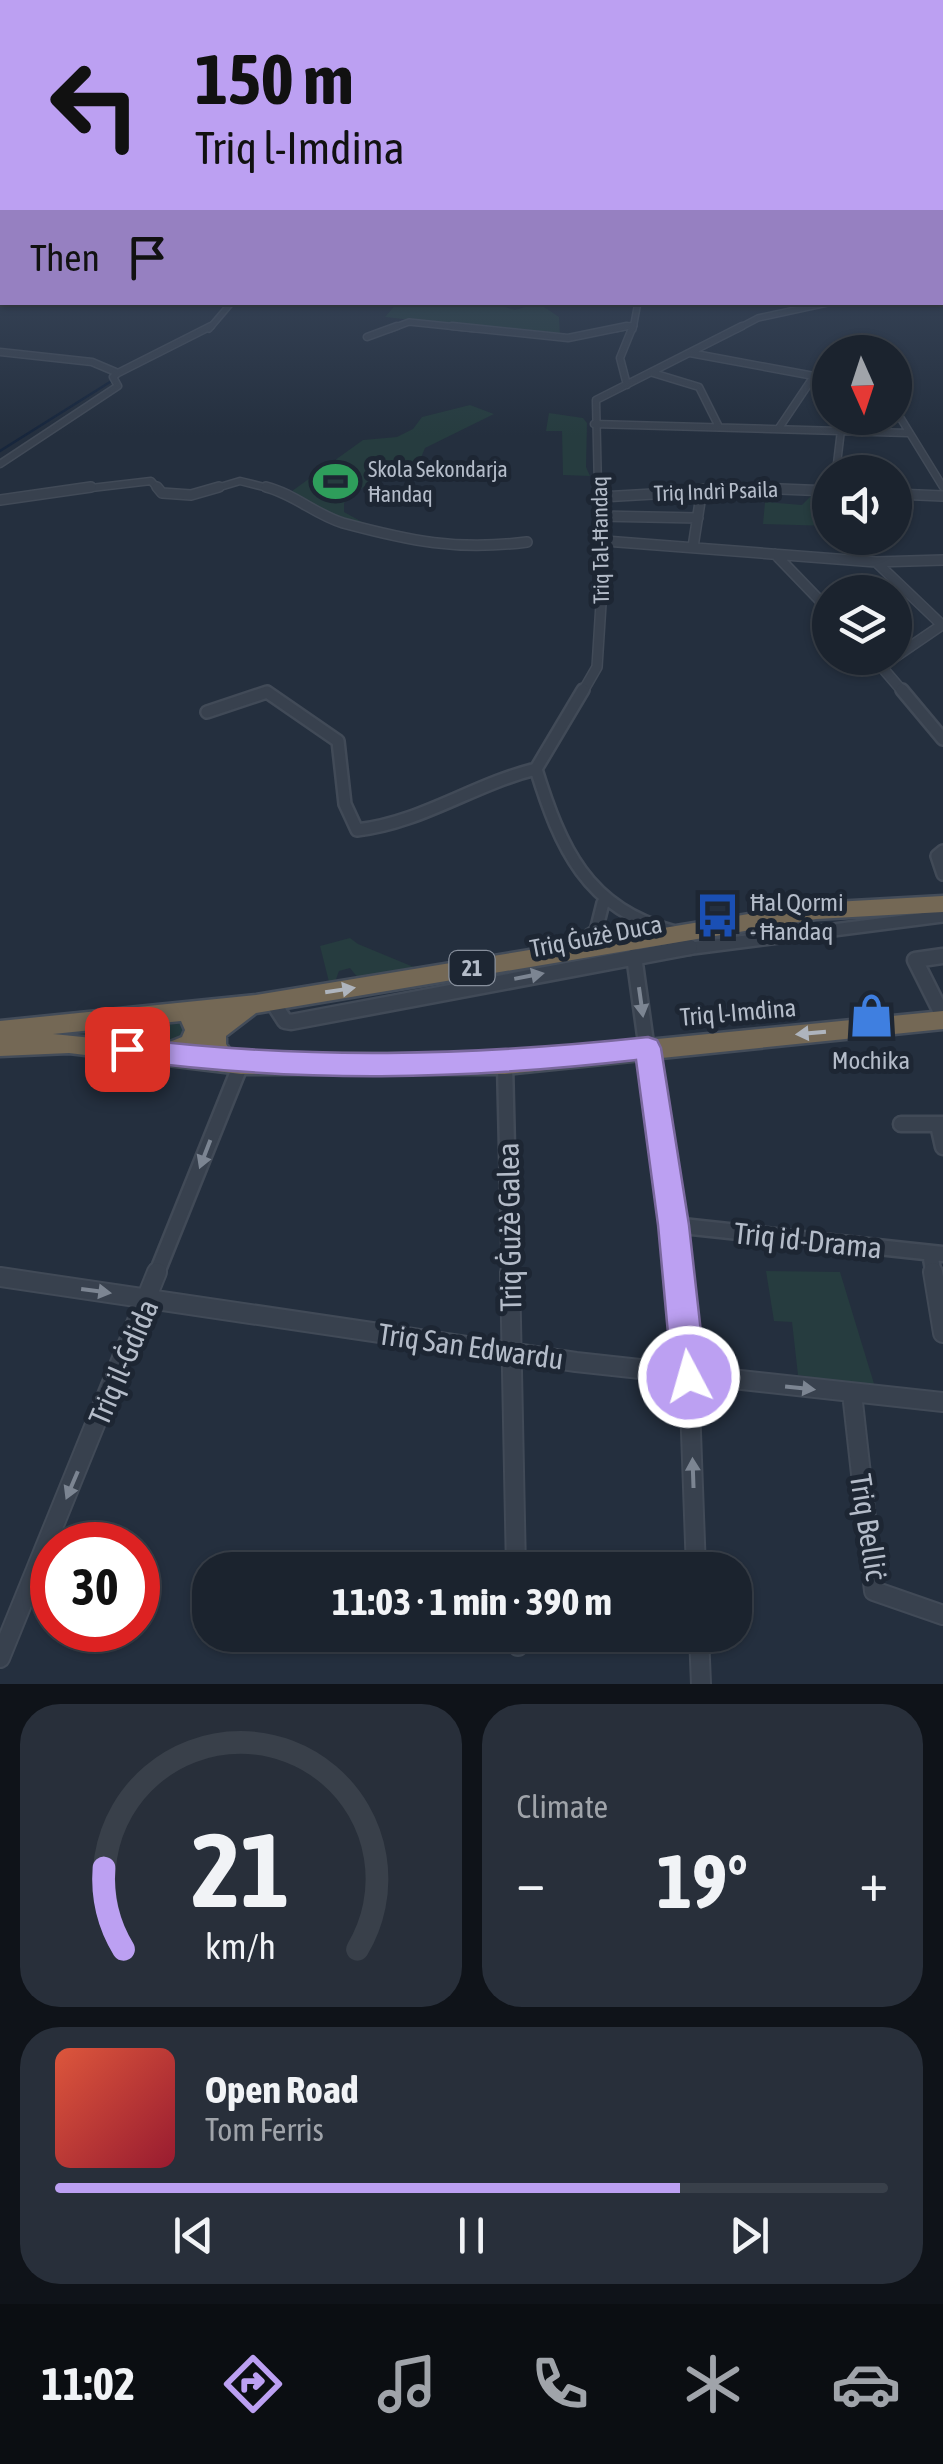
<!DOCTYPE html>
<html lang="en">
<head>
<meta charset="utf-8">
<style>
	body { margin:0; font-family:"Asap Condensed",sans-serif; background:#282f3a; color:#f1f3f6; height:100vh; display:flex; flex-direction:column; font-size:38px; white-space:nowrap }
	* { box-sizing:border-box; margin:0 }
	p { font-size:32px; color:#a0a4aa }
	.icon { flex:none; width:55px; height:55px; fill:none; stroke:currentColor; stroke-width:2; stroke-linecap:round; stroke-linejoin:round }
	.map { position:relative; height:1684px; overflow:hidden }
	.details { display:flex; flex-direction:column; gap:20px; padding:20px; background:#0f1319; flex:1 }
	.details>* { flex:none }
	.hud { position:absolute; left:0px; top:0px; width:945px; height:305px; box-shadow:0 2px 8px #0004,0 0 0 2px #39404a; background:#bca0f2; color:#111; overflow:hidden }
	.needle { width:65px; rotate:177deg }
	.fabs { position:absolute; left:812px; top:335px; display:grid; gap:20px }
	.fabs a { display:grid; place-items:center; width:100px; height:100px; border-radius:50%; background:#1b232e; box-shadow:0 2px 8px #0004,0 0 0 2px #39404a; font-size:50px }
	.speed { position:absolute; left:30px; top:1522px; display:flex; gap:20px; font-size:50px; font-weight:700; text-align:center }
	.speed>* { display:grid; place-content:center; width:130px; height:130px; border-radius:50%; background:#1b232e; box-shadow:0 2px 8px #0004,0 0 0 2px #39404a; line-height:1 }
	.speed .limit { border:15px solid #d22; background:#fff; color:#111 }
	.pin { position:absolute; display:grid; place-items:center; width:85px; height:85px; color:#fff; margin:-42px; border-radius:20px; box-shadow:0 5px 15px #0006 }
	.me { position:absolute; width:110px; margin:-55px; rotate:354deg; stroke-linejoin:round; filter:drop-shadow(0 0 8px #0008) }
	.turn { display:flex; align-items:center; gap:35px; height:210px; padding:0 30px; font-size:45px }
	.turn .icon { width:130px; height:130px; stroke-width:2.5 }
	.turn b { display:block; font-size:70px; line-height:85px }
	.then { display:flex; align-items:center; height:95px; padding:0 30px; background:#0003; gap:20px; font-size:38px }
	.big { font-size:75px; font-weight:700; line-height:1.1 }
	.details .widget { flex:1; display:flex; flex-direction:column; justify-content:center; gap:15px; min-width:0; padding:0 35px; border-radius:40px; background:#282f3a }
	.details .dial { align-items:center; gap:0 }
	.dial svg { height:260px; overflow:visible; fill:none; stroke:#39404a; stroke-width:7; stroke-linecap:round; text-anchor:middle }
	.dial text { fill:#f1f3f6; stroke:none }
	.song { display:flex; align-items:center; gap:30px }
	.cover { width:120px; height:120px; border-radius:15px; background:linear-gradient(135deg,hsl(10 70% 55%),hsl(350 70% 35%)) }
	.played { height:10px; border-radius:5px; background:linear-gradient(90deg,#bca0f2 75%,#39404a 75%) }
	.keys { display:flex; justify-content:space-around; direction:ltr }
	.heat { display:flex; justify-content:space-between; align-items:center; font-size:55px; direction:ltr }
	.details .tiles { flex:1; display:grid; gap:20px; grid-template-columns:1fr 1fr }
	.widget:last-child { grid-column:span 2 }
	.trip { position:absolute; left:192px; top:1552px; width:560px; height:100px; border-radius:40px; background:#1b232e; box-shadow:0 2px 8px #0004,0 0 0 2px #39404a; font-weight:700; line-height:100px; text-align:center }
	.tabs { display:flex; height:160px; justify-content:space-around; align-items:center; background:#0b0e12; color:#a0a4aa }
	.tabs .icon { width:70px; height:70px }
	.tabs .active { color:#bca0f2 }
	.tabs b { font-size:45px; color:#f1f3f6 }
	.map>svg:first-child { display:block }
</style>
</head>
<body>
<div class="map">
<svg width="943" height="1684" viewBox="0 0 943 1684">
	<rect width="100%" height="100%" fill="#242f3e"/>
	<path fill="#263c3f" d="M397 303H491L515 310 538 303 559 317 560 337 385 317Z
		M470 405 494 414 425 448 420 460 435 471H383L344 503V512L362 522 343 521 292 491 363 440 397 437 413 429 422 417Z
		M549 413 583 418 587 423 586 467 590 476 563 475 562 431H546Z
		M830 494V526L763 524 765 502 802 505 810 497Z
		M350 938 358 944 416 968 358 978 350 968 339 971 335 982H329L320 946Z
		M176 1020 187 1028 186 1035 163 1046 119 1039 0 1037Z
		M766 1271 840 1272 875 1387 798 1375 792 1322 774 1321Z"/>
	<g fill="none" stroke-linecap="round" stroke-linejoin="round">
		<path stroke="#17263c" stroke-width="2.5" d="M0 451 110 382"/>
		<defs>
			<path id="street-far5" d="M209 329 232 302
				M390 329 409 322 477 329
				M614 329 634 325
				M633 329 638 302
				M737 329 758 318 832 302"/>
			<path id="street-far4" d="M452 326 568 338 627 326
				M367 337 397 326
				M0 352 92 362 118 373
				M690 353 814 376
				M653 373 699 387 719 427
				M627 385 620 358 633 326
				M895 409 943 487
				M594 424 908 433
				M779 428 814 376
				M0 464 118 386 113 377 118 373 211 326
				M836 472 841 430
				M74 490 151 481 159 490
				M210 490 240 481 276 490
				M598 490 596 400 742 326
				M729 490H797"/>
			<path id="street-far3" d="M157 487 162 493 191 495 219 487
				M266 487C294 494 316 515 343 523 410 541 457 551 527 542
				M895 494 943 496
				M601 497 758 488 830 491
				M0 500 91 487
				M599 516 698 518
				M605 541 876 562 943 560
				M693 547 702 489
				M775 554 830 611
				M876 562 942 625 895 657
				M874 658 904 693
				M264 693H268
				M582 693 597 667 605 541 598 487"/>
			<path id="street-far2" d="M583 690 536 769C560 847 587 909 672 931
				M902 690 943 739
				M207 712 267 692 338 741 345 804 357 830C421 823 474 784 536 769
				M943 851 937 856 943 874
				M572 947 596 931 603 903
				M677 950 943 916"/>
			<path id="street-far1" d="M634 956 678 1275
				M943 956 915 960 943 1016
				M272 1001 285 1021 291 1022 690 947
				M505 1064 510 1275
				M901 1124H943
				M938 1125 943 1147
				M673 1225 943 1254
				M930 1253 934 1275
				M156 1275 241 1064"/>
			<path id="street" d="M510 1272 516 1570
				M678 1272 689 1377 696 1570
				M933 1272 943 1333
				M0 1277 576 1362 943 1402
				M852 1393 874 1591 943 1615
				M518 1635V1646
				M699 1635 701 1684
				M0 1658 157 1272"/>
			<path id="secondary" d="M0 254H2V258H0Z"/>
			<path id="highway" d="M943 896V912L816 919 256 1013 226 1036V1044L232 1053 241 1054H505L943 1011V1029L505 1074H241L69 1053 0 1056V1021L256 995 816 903ZM181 1021 185 1030 182 1037 162 1045 53 1034Z"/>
		</defs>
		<use href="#street-far5" stroke="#414a57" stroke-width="8"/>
		<use href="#street-far4" stroke="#414a57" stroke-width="9"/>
		<use href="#street-far3" stroke="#414a57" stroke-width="12"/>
		<use href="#street-far2" stroke="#414a57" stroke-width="16"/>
		<use href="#street-far1" stroke="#414a57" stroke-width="19"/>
		<use href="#street" stroke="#414a57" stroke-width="22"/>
		<use href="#secondary" stroke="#414a57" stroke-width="5"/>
		<use href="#highway" stroke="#434c59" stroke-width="5"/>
		<use href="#street-far5" stroke="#38414e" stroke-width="5"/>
		<use href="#street-far4" stroke="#38414e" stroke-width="6"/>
		<use href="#street-far3" stroke="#38414e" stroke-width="9"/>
		<use href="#street-far2" stroke="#38414e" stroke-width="11"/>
		<use href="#street-far1" stroke="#38414e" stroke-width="14"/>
		<use href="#street" stroke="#38414e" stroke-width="18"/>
		<use href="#secondary" fill="#465061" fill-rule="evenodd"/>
		<use href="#highway" fill="#746855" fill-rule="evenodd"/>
	</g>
	<defs><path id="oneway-solid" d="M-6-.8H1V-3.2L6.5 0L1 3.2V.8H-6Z" transform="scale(2.5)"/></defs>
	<g fill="#7c8592">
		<use href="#oneway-solid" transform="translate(529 976) rotate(-11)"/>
		<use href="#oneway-solid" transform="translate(641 1002) rotate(82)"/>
		<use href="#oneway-solid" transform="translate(205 1154) rotate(111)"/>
		<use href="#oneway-solid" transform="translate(96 1291) rotate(8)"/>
		<use href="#oneway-solid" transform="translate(800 1388) rotate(6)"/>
		<use href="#oneway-solid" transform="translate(693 1473) rotate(-92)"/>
		<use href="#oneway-solid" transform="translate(72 1485) rotate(113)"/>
	</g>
	<g fill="#aeb4bd">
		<use href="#oneway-solid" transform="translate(340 990) rotate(-9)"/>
		<use href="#oneway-solid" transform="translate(811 1033) rotate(175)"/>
	</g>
	<linearGradient id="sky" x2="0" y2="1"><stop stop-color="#141a22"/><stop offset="0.46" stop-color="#3f4d63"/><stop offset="1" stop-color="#3f4d63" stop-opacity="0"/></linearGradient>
	<rect width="943" height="436" fill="url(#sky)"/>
	<path fill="#bca0f2" stroke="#7a689d" stroke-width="2.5" d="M648 1037 657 1040 661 1048 689 1225 706 1377 701 1389 689 1394 677 1389 672 1377 658 1225 636 1060C462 1080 300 1083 127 1060L118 1057 114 1049 118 1041 127 1038C305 1060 470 1056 648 1037Z"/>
	<defs>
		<symbol id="stadium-bare" viewBox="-9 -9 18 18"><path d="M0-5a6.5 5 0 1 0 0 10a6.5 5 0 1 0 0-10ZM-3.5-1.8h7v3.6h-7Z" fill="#2e9e5b" stroke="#1d2633" stroke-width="2.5" paint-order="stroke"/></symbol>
		<symbol id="bus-bare" viewBox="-9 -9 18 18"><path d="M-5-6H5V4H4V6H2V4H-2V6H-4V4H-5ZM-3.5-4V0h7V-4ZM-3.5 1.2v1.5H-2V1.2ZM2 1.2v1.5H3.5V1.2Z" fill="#1a4fb4" stroke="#1d2633" stroke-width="2.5" paint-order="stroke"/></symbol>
		<symbol id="shop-bare" viewBox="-9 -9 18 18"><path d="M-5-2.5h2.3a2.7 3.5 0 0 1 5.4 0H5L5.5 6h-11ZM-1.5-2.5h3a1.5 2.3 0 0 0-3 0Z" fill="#3f7fe0" stroke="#1d2633" stroke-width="2.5" paint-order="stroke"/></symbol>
	</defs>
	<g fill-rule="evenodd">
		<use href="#stadium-bare" x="304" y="450" width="63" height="63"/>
		<use href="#bus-bare" x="686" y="884" width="63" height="63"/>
		<use href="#shop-bare" x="840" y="984" width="63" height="63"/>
	</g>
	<g text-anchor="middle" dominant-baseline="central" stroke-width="10" stroke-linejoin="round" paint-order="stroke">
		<g font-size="22" fill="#b4bcc9" stroke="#1d2633" text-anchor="start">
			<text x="368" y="469">Skola Sekondarja<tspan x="368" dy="25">Ħandaq</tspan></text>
		</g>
		<g font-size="22" fill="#b4bcc9" stroke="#1d2633">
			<text transform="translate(716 491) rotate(-2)">Triq Indrì Psaila</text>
			<text transform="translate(600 540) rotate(-91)">Triq Tal-Ħandaq</text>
		</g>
		<rect fill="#1d2633" stroke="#878f9c" stroke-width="2.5" x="449.5" y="951" width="45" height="34" rx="8"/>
		<g font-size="22" font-weight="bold" fill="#b4bcc9">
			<text x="472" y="968">21</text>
		</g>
		<g font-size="25" fill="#b4bcc9" stroke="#1d2633" text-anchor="start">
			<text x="750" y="902">Ħal Qormi<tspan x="750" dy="29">- Ħandaq</tspan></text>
			<text x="871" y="1060" text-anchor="middle">Mochika</text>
		</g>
		<g font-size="25" fill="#b4bcc9" stroke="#1d2633">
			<text transform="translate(596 936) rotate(-11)">Triq Ġużè Duca</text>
			<text transform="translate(738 1012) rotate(-5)">Triq l-Imdina</text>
		</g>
		<g font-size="30" fill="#b4bcc9" stroke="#1d2633">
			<text transform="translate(509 1227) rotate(-91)">Triq Ġużè Galea</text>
			<text transform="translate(808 1240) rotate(6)">Triq id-Drama</text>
			<text transform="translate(471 1346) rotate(8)">Triq San Edwardu</text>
			<text transform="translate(123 1362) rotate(-67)">Triq il-Ġdida</text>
			<text transform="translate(869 1527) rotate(81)">Triq Belliċ</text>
		</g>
	</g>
</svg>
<div class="fabs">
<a><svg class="needle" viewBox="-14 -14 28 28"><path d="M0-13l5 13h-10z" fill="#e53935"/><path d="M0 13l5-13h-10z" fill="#a0a4aa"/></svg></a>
<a><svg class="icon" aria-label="sound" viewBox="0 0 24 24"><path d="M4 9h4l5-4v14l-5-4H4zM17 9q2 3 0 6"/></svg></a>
<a><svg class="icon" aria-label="layers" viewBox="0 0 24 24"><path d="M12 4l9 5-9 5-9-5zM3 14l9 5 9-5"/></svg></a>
</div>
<div class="speed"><div class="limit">30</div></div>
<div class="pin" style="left:127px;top:1049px;background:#d93025"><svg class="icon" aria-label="arrive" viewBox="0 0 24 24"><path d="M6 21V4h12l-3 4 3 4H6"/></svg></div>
<svg class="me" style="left:689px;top:1377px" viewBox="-20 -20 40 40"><circle r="17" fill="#bca0f2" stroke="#fff" stroke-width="3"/><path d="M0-11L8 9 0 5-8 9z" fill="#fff"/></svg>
<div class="trip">11:03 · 1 min · 390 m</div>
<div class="hud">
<div class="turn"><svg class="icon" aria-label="left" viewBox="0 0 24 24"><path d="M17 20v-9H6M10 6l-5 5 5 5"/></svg><div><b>150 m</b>Triq l-Imdina</div></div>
<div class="then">Then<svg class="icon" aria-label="arrive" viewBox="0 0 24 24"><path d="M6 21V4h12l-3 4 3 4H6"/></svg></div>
</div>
</div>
<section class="details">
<div class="tiles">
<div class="widget dial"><svg viewBox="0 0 100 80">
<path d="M14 69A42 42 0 1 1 86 69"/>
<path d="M14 69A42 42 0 0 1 8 44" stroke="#bca0f2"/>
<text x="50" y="56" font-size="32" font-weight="700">21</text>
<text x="50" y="72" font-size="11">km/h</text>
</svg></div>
<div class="widget"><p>Climate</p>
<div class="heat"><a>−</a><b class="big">19°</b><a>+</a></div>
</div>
<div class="widget">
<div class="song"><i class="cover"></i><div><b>Open Road</b><p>Tom Ferris</p></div></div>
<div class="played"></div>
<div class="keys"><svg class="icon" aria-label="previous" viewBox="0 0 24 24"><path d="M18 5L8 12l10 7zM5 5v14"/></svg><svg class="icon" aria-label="pause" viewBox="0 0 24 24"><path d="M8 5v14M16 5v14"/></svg><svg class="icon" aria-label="next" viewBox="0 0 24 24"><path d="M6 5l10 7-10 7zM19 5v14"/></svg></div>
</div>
</div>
</section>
<nav class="tabs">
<b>11:02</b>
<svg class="icon active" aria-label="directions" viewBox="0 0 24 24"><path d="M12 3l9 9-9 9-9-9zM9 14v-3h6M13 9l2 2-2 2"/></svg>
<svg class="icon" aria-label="music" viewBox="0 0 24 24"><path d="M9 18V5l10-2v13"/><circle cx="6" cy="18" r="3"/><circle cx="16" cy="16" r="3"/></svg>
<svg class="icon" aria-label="phone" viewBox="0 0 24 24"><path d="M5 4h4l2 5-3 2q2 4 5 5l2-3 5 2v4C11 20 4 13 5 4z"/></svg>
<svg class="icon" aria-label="climate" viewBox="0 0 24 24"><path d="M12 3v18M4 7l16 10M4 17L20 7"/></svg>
<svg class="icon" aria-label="car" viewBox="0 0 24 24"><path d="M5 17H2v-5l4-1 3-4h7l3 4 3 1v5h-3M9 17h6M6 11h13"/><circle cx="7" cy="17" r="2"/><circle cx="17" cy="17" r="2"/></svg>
</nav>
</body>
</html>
